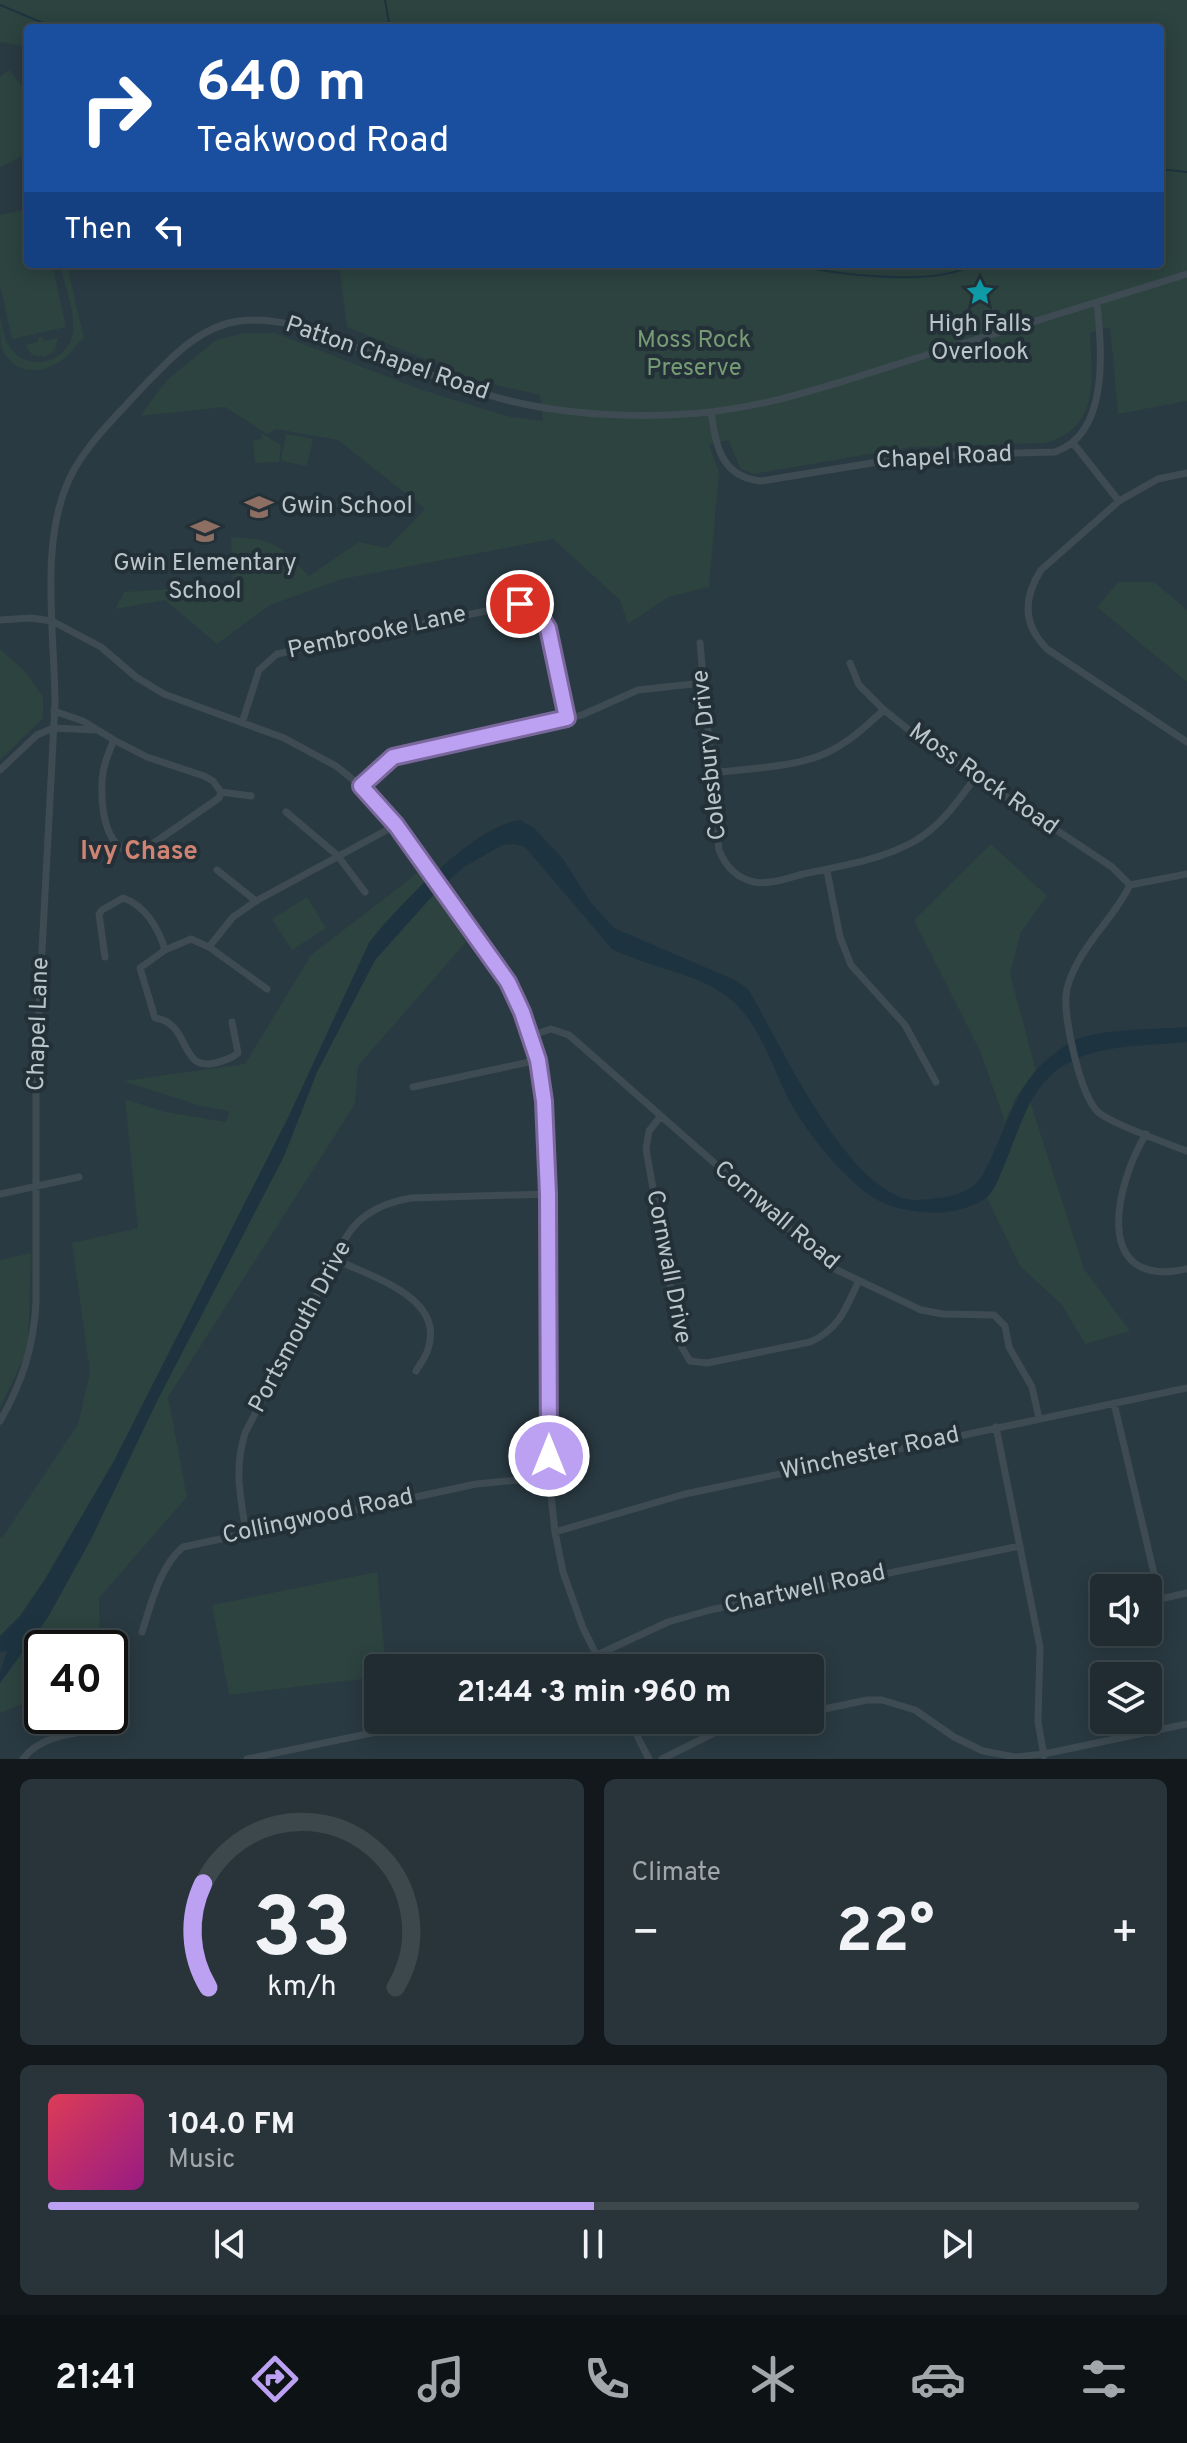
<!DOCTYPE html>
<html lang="en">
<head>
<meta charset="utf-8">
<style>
	body { margin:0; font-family:Overpass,sans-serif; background:#28343a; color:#f1f3f6; height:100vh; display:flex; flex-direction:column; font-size:30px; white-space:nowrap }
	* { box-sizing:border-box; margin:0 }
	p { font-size:26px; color:#a2a7ac }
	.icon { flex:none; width:44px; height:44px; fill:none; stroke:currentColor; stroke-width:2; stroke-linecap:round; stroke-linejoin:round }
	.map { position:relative; height:1759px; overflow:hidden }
	.drawer { display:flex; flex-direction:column; gap:20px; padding:20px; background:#12181c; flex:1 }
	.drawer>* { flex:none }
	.hud { position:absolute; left:24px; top:24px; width:1140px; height:244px; border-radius:8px; box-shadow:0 4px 20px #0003,0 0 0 2px #3d484d; background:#1a4fa0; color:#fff; overflow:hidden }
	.controls { position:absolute; left:1090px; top:1574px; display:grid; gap:16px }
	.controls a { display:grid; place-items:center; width:72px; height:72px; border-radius:8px; background:#202c32; box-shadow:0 4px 20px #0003,0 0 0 2px #3d484d; font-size:40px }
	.speed { position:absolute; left:24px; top:1630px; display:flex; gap:16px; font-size:40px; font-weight:700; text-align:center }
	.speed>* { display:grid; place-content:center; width:104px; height:104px; border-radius:50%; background:#202c32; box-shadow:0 4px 20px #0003,0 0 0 2px #3d484d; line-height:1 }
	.speed .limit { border:4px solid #111; border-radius:12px; background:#fff; color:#111 }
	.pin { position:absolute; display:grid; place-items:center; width:68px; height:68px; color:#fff; margin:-34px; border:4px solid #fff; border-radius:50%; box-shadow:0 2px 8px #0007 }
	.me { position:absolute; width:88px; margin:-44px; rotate:0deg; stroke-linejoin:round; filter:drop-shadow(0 0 6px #0008) }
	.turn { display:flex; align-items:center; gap:28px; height:168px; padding:0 40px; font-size:36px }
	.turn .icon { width:104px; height:104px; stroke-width:2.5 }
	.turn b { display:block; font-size:56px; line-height:68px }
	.then { display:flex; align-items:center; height:76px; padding:0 40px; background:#0003; gap:16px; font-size:30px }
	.big { font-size:60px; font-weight:700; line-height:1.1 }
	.drawer .widget { flex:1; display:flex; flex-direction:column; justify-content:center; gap:12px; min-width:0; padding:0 28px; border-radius:12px; background:#28343a }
	.drawer .dial { align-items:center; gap:0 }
	.dial svg { height:208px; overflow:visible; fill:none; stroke:#3d484d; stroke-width:7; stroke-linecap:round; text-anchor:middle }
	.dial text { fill:#f1f3f6; stroke:none }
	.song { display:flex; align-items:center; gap:24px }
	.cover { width:96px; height:96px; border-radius:12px; background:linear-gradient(135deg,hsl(350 70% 55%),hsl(310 70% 35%)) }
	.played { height:8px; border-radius:4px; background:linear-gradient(90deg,#bca0f2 50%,#3d484d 50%) }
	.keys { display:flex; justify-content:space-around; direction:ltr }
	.heat { display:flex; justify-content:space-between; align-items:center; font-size:44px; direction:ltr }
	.drawer .tiles { flex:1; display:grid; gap:20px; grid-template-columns:1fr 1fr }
	.widget:last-child { grid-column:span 2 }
	.trip { position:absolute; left:364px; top:1654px; width:460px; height:80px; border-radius:8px; background:#202c32; box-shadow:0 4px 20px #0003,0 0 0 2px #3d484d; font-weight:700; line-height:80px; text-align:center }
	.menu { display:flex; height:128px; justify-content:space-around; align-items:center; background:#0d1214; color:#a2a7ac }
	.menu .icon { width:56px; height:56px }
	.menu .on { color:#bca0f2 }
	.menu b { font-size:36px; color:#f1f3f6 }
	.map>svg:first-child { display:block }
</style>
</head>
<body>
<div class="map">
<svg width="1187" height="1759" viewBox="0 0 1187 1759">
	<rect width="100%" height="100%" fill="#2a3a42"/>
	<path fill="#2c433f" d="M0 0H1187V401L1118 414 1110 327 1090 333C1092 379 1101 427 1045 443L911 447 753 474 741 469 728 440 709 445 719 472 709 587 668 597 628 624 620 600 553 539 342 579 270 605 217 644 165 600 115 609 124 592 233 585 231 537C277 540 277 543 309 576L359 542 387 548 425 509 338 440 276 429 267 434 225 407 140 416 167 380 216 340 244 333H275L419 389 507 416 543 421 540 395 478 381 347 327 339 264H1160V28H28V47L0 42Z
		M9 70 28 93V151L26 154 0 167V77Z
		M28 209V264H52L66 327 12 339 0 285V215Z
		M60 264H67L84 339 79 341C64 370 19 385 2 349 0 340 0 326 0 316 3 328 4 342 13 351 33 373 70 360 73 331 75 310 64 284 60 264Z
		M43 337 44 341 58 338 55 350 45 357 32 355 25 345 38 342V338Z
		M261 433 281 445 279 462 255 463 253 440 262 439Z
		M286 434 313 439 307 466 281 461Z
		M1118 582H1154L1187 610V682L1097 607Z
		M0 649 25 671 43 697V718L0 760Z
		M991 844 1047 896 1021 932 1010 973 1036 1071 1016 1097 1005 1122 981 1053 914 920Z
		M420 871 428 880 382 926 369 943 289 1116 114 1461 44 1581 20 1616 0 1636V1537L2 1538 78 1424 90 1373 72 1243 138 1228 125 1099 165 1112 226 1122 229 1111 201 1106 123 1081 245 1064 311 955Z
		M434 894 466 942 358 1066 355 1104 168 1397 187 1497 99 1598 100 1648H42V1696L0 1713V1683L48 1617 91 1539 157 1401 284 1156 317 1072 375 960Z
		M307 897 326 928 292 950 272 919Z
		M1030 1101 1084 1269 1130 1331 1085 1344 1062 1305 1020 1266 987 1198 997 1183Z
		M31 1253 28 1349 0 1408V1260Z
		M377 1572 386 1668H378V1677L229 1695 212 1605Z"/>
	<path fill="#1d3440" d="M520 820 534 828 563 859 591 903 614 928 735 980 748 989C780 1042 847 1193 913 1200 921 1200 929 1199 937 1198 954 1197 975 1190 983 1174 1012 1121 1013 1075 1073 1041 1093 1029 1161 1029 1187 1027V1042C1149 1046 1102 1044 1068 1063 1031 1083 1020 1126 1005 1163 1000 1174 997 1186 989 1195 984 1201 975 1204 968 1207 942 1217 897 1213 874 1198 844 1179 807 1133 790 1102 772 1068 761 1024 729 998 696 972 649 968 612 949L525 847 514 844 503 845 464 867 434 894 375 960 317 1072 284 1156 157 1401 91 1539 48 1617 0 1683V1672L7 1651 0 1652V1636L20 1616 44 1581 114 1461 289 1116 369 943C397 907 475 825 520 820Z"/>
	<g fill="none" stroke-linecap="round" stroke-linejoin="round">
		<path stroke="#1d3440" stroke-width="2" d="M385 0 390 28
			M0 5 55 28
			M1160 169 1187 172
			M792 264C831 275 940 287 973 264"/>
		<path stroke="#3e4b52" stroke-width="7" d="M711 412C716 446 721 477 761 481L915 456 1055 452C1111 433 1101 346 1097 302
			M1073 443 1119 501
			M1187 473 1158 479 1119 501 1041 570C1023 598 1023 625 1047 649L1187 742
			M0 620 31 618 52 621 101 647 136 677 164 694 284 738 336 766 361 786 396 825 508 982 522 1012 538 1060 544 1101 548 1194 549 1477 555 1532 563 1572 583 1628 603 1668
			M700 643 719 850C725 865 736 878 754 882 769 885 788 878 803 874 841 866 881 860 915 841 942 825 957 802 975 778
			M850 663 859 685 884 710 924 742 1112 867 1130 885
			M54 711 83 721 114 740
			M242 723 259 670 277 654 520 604 536 609 548 628 567 718
			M114 740 147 757 204 776 213 781 221 792 219 798 141 852C106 856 101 811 102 784 102 768 108 754 114 740Z
			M0 770 37 735 53 728 96 730
			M711 773C748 768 802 768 834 749 853 739 868 724 884 710
			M361 786 393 757 411 751 582 715 638 690 702 683
			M221 792 251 796
			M286 812 337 855 365 892
			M217 870 256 901
			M827 871 840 937 851 965 905 1025 936 1082
			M1187 874 1130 885C1115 916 1087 940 1073 972 1070 978 1067 988 1066 995 1064 1019 1080 1095 1098 1112 1110 1123 1168 1144 1187 1151
			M209 947 267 989
			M105 957 99 914 102 910 123 898C145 905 159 929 165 950
			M232 1022 238 1053C231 1059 223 1061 215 1063 179 1072 191 1023 155 1018L140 968 165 950 191 939 209 947 233 917 256 901 396 825
			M530 1036 551 1029 569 1035 835 1269 921 1310 943 1314 994 1315 1005 1326 1009 1347 1032 1387 1039 1418
			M413 1087 538 1060
			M660 1117 649 1131 646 1149 681 1346 690 1361 707 1363 810 1342C838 1330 846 1309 858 1282
			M1146 1134C1115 1185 1091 1290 1187 1269
			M0 1194 79 1177
			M339 1261C374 1278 445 1298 428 1349 426 1357 420 1364 416 1371
			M1114 1403 1160 1599 1187 1593
			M0 1421C22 1383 34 1346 36 1302V1065L55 704C55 631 37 534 75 468 92 439 117 415 140 390 168 361 197 327 239 321 281 315 320 334 358 348 399 363 440 379 482 393 542 412 606 417 669 415 757 413 840 382 923 356 1011 328 1099 301 1187 274
			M996 1427 1040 1647 1038 1722 1044 1756
			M246 1532C240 1494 234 1470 245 1433L330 1270C338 1261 338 1259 341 1248 353 1217 381 1203 411 1198L548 1194
			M555 1532 685 1494 1187 1388
			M142 1632C151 1604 160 1566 183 1547L476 1484 549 1477
			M597 1655 668 1622 710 1610 1020 1546
			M810 1712 867 1700H882L915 1710 954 1737 983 1751 1015 1757 1044 1754 1187 1724
			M629 1720 649 1759
			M23 1759C42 1732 85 1733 115 1727
			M247 1759 434 1720
			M662 1759 720 1730 769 1720"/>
	</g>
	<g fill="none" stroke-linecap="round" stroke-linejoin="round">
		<defs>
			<path id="route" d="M520 604 536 609 548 628 567 718 393 757 361 786 396 825 508 982 522 1012 538 1060 544 1101 548 1194 549 1456"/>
		</defs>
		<use href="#route" stroke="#7a689d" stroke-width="20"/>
		<use href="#route" stroke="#bca0f2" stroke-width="14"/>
	</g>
	<defs>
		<symbol id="sight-bare" viewBox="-9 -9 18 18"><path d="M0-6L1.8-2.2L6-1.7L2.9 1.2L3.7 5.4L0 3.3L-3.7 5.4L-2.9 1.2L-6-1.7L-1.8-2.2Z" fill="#0f9aa8" stroke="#233037" stroke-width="2.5" paint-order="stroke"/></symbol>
		<symbol id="school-bare" viewBox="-9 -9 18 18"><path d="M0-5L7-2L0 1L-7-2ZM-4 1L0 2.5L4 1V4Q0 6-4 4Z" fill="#8d6e63" stroke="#233037" stroke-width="2.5" paint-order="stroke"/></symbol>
	</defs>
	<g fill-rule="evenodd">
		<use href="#sight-bare" x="960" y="272" width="40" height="40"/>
		<use href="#school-bare" x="239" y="487" width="40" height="40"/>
		<use href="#school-bare" x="185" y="511" width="40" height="40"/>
	</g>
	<g text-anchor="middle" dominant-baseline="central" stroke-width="8" stroke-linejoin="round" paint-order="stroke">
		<g font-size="24" fill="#bbc6cb" stroke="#233037">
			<text x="980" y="325">High Falls<tspan x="980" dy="28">Overlook</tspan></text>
			<text x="281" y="507" text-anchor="start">Gwin School</text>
			<text x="205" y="564">Gwin Elementary<tspan x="205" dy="28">School</tspan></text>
		</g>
		<g font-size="24" fill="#769a74" stroke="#233037">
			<text x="694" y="341">Moss Rock<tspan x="694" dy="28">Preserve</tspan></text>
		</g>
		<g font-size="24" fill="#bbc6cb" stroke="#233037">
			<text transform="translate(387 359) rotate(19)">Patton Chapel Road</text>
			<text transform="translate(944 458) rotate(-3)">Chapel Road</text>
			<text transform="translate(377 633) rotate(-12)">Pembrooke Lane</text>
			<text transform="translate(710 755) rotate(-96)">Colesbury Drive</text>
			<text transform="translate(983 780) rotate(35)">Moss Rock Road</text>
			<text transform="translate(39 1024) rotate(-88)">Chapel Lane</text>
			<text transform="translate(776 1216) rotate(40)">Cornwall Road</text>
			<text transform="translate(668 1267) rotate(79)">Cornwall Drive</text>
			<text transform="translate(301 1327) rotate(-62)">Portsmouth Drive</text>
			<text transform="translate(870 1454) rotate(-12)">Winchester Road</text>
			<text transform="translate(318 1517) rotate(-12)">Collingwood Road</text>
			<text transform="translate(805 1590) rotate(-12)">Chartwell Road</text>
		</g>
		<g font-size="26" font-weight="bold" fill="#ce8373" stroke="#233037">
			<text x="139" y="852">Ivy Chase</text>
		</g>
	</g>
</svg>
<div class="controls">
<a><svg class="icon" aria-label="sound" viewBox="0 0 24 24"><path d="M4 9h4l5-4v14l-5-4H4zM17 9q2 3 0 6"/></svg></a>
<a><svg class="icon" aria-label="layers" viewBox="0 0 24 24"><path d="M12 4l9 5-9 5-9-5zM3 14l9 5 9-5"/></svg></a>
</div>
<div class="speed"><div class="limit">40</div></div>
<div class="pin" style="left:520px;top:604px;background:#d93025"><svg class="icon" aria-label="arrive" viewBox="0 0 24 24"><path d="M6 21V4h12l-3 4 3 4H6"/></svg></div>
<svg class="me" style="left:549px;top:1456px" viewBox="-20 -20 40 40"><circle r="17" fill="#bca0f2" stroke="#fff" stroke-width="3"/><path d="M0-11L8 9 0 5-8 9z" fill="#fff"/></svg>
<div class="trip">21:44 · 3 min · 960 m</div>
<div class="hud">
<div class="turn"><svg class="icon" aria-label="right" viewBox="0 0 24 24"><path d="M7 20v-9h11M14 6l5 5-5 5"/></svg><div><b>640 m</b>Teakwood Road</div></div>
<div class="then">Then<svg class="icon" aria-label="left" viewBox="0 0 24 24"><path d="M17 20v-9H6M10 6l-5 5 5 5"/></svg></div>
</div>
</div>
<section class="drawer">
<div class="tiles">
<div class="widget dial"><svg viewBox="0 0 100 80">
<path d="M14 69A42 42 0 1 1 86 69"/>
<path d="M14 69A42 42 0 0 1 12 29" stroke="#bca0f2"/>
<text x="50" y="56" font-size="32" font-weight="700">33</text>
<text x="50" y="72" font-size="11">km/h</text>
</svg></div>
<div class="widget"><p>Climate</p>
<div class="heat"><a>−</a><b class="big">22°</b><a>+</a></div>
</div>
<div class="widget">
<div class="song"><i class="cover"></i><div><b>104.0 FM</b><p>Music</p></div></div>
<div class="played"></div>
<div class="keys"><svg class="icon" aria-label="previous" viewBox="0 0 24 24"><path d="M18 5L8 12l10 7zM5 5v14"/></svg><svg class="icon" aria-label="pause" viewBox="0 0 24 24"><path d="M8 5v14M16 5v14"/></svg><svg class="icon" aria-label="next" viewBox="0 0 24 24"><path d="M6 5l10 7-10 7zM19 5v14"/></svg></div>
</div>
</div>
</section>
<nav class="menu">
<b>21:41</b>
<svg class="icon on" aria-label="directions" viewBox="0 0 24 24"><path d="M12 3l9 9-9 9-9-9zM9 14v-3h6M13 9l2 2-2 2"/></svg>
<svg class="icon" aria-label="music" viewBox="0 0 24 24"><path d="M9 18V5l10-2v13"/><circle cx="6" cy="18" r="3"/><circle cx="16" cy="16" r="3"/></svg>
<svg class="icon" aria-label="phone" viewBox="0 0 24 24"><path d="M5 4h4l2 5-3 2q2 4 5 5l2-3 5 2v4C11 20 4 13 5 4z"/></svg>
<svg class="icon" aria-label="climate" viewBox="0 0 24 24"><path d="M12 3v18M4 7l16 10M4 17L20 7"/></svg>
<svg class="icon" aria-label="car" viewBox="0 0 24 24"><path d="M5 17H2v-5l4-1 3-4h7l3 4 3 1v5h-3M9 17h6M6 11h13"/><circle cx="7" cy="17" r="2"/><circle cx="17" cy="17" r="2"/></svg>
<svg class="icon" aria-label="filters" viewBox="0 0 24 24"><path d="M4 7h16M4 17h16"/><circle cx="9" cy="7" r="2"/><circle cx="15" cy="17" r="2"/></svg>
</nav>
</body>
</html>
